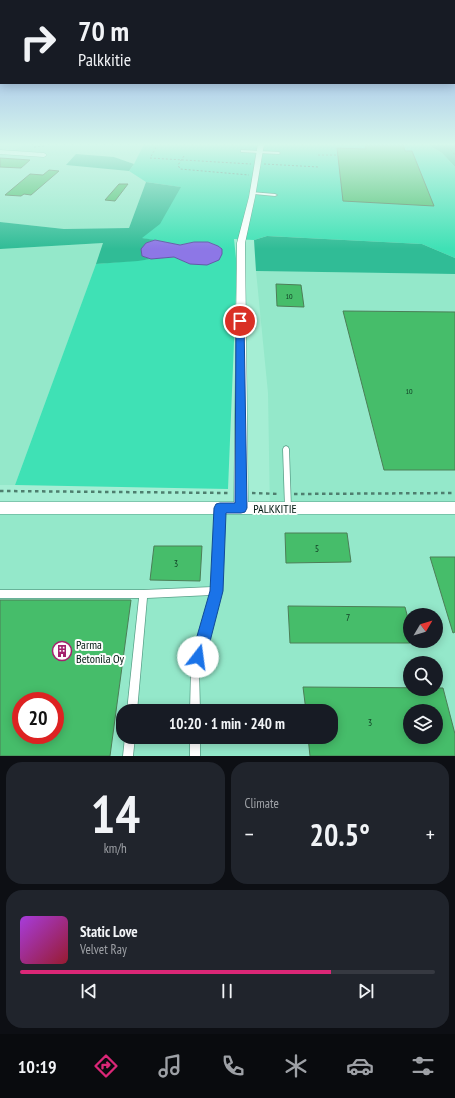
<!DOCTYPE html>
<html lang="en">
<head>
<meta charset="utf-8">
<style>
	body { margin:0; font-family:"PT Sans Narrow",sans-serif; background:#20242c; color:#f1f3f6; height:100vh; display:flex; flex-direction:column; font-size:15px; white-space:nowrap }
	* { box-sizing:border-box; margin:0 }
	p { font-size:13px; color:#9ea1a6 }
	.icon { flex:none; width:22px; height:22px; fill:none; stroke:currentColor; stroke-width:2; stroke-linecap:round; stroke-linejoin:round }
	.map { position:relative; height:756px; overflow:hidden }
	.sheet { display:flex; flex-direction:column; gap:6px; padding:6px; background:#0d0f14; flex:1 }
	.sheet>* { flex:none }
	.banner { position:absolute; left:0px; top:0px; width:455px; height:84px; box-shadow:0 2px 10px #0003; background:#171b24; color:#f1f3f6; overflow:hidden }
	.needle { width:26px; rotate:52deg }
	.controls { position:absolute; left:403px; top:608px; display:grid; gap:8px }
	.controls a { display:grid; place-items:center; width:40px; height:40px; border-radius:50%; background:#171b24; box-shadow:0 2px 10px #0003; font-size:20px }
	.speed { position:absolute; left:12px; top:692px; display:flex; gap:8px; font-size:20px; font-weight:700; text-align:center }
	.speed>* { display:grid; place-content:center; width:52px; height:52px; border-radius:50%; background:#171b24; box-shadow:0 2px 10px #0003; line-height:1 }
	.speed .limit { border:6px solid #d22; background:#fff; color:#111 }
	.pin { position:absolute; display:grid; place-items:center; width:34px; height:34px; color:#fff; margin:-17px; border:2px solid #fff; border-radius:50%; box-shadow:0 1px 4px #0007 }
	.me { position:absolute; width:44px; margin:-22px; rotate:15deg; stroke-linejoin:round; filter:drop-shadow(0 0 3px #0008) }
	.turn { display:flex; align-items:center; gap:14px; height:84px; padding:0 12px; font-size:18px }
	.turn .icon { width:52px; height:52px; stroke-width:2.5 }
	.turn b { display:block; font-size:28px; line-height:34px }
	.big { font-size:30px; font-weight:700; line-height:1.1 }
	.sheet .card { flex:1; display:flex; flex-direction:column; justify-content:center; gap:6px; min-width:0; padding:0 14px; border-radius:16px; background:#20242c }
	.sheet .dial { align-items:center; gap:0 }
	.dial b { font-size:52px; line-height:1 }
	.song { display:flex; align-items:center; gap:12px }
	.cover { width:48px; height:48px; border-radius:6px; background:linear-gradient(135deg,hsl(280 70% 55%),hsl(350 70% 35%)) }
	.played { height:4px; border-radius:2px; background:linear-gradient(90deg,#db2777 75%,#363941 75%) }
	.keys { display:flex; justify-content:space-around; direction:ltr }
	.heat { display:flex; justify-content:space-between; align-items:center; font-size:22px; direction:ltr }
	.sheet .tiles { flex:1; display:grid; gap:6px; grid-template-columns:1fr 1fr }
	.card:last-child { grid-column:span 2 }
	.trip { position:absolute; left:116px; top:704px; width:222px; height:40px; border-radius:16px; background:#171b24; box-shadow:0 2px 10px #0003; font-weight:700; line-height:40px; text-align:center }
	.tabs { display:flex; height:64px; justify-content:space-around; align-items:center; background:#090b0e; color:#9ea1a6 }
	.tabs .icon { width:28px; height:28px }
	.tabs .on { color:#db2777 }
	.tabs b { font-size:18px; color:#f1f3f6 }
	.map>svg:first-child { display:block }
</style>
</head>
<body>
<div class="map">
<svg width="455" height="756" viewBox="0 0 455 756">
	<rect width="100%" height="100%" fill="#a5eed4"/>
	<path fill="#94e8ca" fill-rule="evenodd" d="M27 144H144L134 164 114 157 66 164 129 171 146 182 129 228 64 229 0 222V151L10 152Z
		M104 243 15 485H0V249Z
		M256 271 455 274V756H0V514L270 512 268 393ZM410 615H436V641H410ZM410 663H436V689H410ZM21 701H55V735H21ZM123 711H331V737H123ZM410 711H436V737H410Z"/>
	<path fill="#3fe1b5" d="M144 144H431L432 147 442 153 455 167V258L422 244 267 236 254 240 234 239 237 268 228 489 15 485 96 264 174 257 190 264 222 249 218 246 208 242H194L179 245 141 238 180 187 146 182 129 171 134 164Z"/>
	<path fill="#30bc96" d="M431 144H455V167L442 153 432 147Z
		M76 154 114 157 134 164 129 171 66 165Z
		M146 182 181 187 160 224 142 238 155 240 146 243 142 256 151 259 138 261 96 264 103 243 0 249V222L64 229 129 228Z
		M267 236 422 244 455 258V274L256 271 254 240Z"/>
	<path fill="#8d77e6" stroke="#635ba6" d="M155 240 180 245 194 242H208L218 246 222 249V254L219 260 207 265 190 264 174 257 151 259 142 256 141 249 146 243Z"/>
	<path fill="#46bd6a" stroke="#4c7e57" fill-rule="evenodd" d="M365 144H403L405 151H412L434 206 343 201 337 148 366 149Z
		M0 158 30 160 21 168 0 167Z
		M49 170 59 171 31 195 24 194 21 196 5 195 30 174 43 175Z
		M119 184H128L115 201 105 200Z
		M276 284 301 285 304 307 277 306Z
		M343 311 455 312V470H384Z
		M285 533H347L351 562 286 563Z
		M154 546H202L200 581 150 580Z
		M430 557H455V632L453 633Z
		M0 600H131L110 756H0ZM21 701H55V735H21Z
		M288 606 405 607 410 626V643H290Z
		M303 687 443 688 455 734V756H310L308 737H331V711H306ZM410 711H436V737H410Z"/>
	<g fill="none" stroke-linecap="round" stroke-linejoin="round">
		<defs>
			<path id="service" d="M241 150 279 152 280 153 279 154 242 152H241Z
				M252 192 275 194 277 195 275 196 253 194 251 193Z
				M286 446 288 447 289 449 291 508 290 510 288 511 286 510 285 508 283 449 284 447Z
				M220 505 222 506 223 508 220 591 199 670 200 711H190L191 670 211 595 147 598 137 711H127L139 598H0V590H143L212 587 217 508 218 506Z
				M125 737H135L133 756H123Z
				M190 737H200V756H190Z"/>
			<path id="minor" d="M258 144H264L255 197 245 243 248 502H455V514H0V502H234L237 243 249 197Z
				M0 150 44 153 47 155 44 157 0 154Z"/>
		</defs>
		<use href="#service" stroke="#59a189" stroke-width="1.5"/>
		<use href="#minor" stroke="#59a189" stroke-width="1"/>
		<path stroke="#4e7e6e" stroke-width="1" stroke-dasharray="2 2" stroke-linecap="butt" d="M158 144 150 158 251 164
			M440 144 452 151 455 155
			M34 147 44 146
			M318 155H338
			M184 156 178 165 180 169 249 175
			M264 164 319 167"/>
		<path stroke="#4e7e6e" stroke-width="2.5" stroke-dasharray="3.5 3.5" stroke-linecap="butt" d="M0 491 230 493
			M252 493 280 494
			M294 494 455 493"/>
		<use href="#service" fill="#fff" fill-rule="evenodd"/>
		<use href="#minor" fill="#fff" fill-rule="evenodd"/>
	</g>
	<linearGradient id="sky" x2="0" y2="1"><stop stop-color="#839ce7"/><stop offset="0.58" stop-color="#d6f7ec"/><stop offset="1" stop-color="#d6f7ec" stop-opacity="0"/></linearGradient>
	<rect width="455" height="249" fill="url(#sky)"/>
	<path fill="#1a73e8" stroke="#114b97" d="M240 318 244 321 247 508 245 512 241 513H226L223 591 206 657 203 662 198 664 193 662 191 657 210 591 214 508 216 504 220 503H235L236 321Z"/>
	<defs>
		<symbol id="building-ring" viewBox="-11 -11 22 22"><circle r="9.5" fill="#fdfdfd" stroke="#a4216e" stroke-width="1.5"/><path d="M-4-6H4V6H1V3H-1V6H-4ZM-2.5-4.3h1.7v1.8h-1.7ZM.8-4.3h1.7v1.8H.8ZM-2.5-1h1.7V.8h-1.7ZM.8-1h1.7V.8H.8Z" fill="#a4216e"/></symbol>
	</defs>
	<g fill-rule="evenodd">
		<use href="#building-ring" x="51" y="640" width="22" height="22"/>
	</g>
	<g text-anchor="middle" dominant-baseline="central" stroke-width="4" stroke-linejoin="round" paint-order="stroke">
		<g font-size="8" fill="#124227">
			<text x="289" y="296">10</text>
			<text x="409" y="391">10</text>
		</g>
		<g font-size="10" fill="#124227">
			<text x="317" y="548">5</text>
			<text x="176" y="563">3</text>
			<text x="348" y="617">7</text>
			<text x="370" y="722">3</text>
		</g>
		<g font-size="12" fill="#001911" stroke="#fdfdfd">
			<text x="275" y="508">PALKKITIE</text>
		</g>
		<g font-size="12" fill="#001911" stroke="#fdfdfd" text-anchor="start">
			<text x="76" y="644">Parma<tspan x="76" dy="14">Betonila Oy</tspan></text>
		</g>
	</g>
</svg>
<div class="controls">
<a><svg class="needle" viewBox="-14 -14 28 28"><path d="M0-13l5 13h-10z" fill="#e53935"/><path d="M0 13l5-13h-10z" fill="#9ea1a6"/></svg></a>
<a><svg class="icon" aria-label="search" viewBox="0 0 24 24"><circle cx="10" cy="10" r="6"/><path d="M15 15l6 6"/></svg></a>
<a><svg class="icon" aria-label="layers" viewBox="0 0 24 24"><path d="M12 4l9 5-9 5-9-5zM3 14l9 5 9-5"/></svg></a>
</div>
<div class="speed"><div class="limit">20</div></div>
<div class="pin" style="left:240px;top:321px;background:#d93025"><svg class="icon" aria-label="arrive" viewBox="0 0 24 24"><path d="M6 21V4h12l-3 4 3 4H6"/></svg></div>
<svg class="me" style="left:198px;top:657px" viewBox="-20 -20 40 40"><circle r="19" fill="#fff"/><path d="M0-13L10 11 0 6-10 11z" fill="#1a73e8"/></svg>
<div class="trip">10:20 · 1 min · 240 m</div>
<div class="banner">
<div class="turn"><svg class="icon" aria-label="right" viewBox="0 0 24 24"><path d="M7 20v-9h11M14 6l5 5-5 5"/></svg><div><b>70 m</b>Palkkitie</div></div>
</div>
</div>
<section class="sheet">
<div class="tiles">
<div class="card dial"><b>14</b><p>km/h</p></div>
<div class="card"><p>Climate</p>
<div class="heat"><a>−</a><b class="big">20.5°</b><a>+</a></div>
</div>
<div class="card">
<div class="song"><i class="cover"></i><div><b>Static Love</b><p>Velvet Ray</p></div></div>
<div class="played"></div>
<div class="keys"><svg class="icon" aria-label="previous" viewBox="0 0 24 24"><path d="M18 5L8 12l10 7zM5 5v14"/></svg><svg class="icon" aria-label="pause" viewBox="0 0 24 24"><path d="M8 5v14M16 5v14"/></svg><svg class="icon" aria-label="next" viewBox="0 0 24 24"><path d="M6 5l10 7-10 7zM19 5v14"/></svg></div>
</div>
</div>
</section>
<nav class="tabs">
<b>10:19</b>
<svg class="icon on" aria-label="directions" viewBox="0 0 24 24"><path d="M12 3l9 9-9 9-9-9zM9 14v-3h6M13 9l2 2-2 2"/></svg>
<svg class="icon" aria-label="music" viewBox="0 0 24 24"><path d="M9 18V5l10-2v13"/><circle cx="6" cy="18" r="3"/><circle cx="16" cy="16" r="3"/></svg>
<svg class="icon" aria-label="phone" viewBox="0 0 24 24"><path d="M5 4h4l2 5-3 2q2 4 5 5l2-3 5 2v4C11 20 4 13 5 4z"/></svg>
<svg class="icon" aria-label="climate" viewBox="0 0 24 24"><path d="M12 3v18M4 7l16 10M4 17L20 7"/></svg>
<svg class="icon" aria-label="car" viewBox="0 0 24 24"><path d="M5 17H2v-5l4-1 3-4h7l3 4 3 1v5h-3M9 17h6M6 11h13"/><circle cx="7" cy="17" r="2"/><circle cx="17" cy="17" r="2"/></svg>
<svg class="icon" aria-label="filters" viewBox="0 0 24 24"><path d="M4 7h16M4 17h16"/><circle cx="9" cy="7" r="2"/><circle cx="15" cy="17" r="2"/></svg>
</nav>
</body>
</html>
